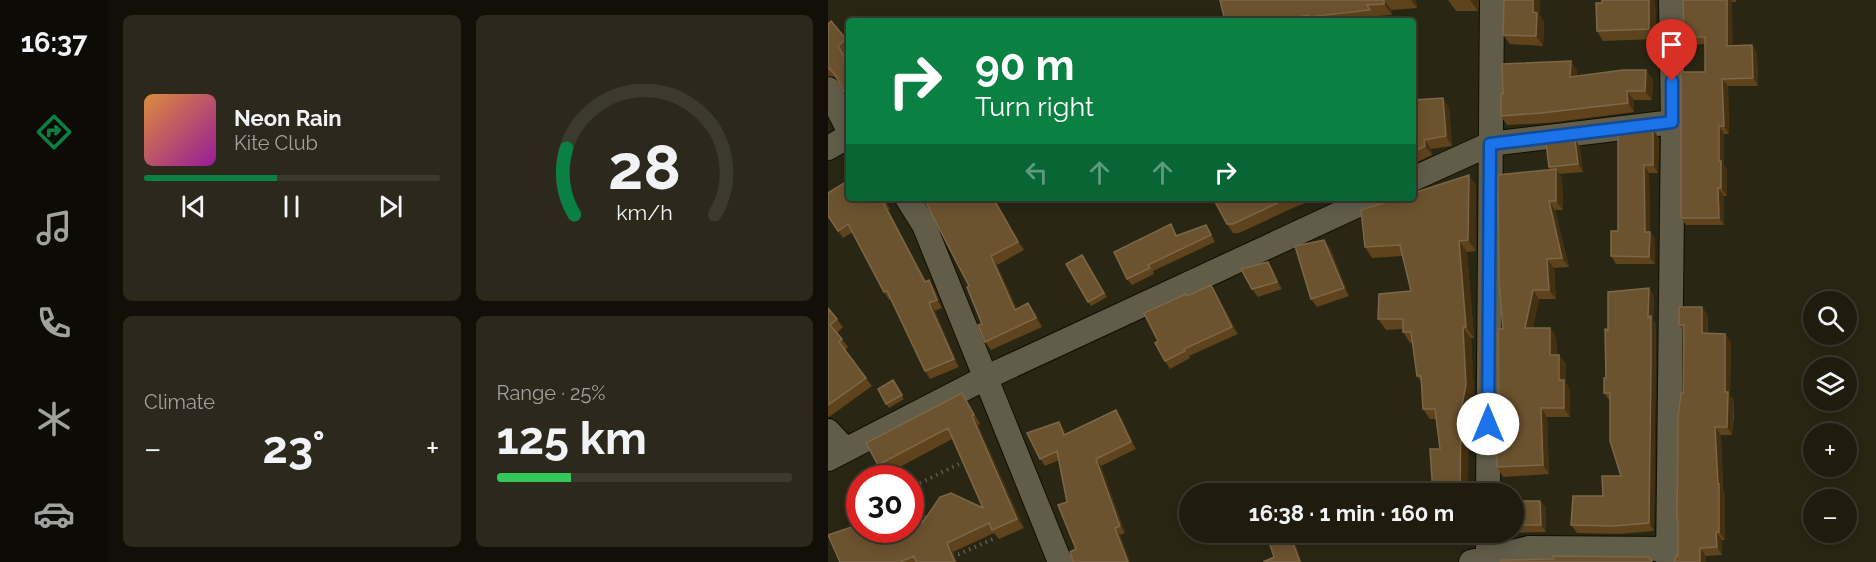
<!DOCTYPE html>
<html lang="en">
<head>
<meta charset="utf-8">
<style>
	body { margin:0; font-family:Raleway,sans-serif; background:#2c291c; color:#f1f3f6; height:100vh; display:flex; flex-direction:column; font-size:22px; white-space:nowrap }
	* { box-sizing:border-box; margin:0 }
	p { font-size:20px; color:#a1a19e }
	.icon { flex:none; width:33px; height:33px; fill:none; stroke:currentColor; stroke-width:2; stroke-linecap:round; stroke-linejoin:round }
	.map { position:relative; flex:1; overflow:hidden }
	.side { display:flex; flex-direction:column; gap:15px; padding:15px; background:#110f08; width:720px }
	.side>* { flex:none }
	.hud { position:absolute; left:18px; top:18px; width:570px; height:183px; border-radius:6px; box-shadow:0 3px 15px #0003,0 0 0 2px #3c3a2e; background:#0b8043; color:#fff; overflow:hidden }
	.tools { position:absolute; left:975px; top:291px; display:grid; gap:12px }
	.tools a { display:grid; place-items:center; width:54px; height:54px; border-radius:50%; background:#1f1c0e; box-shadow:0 3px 15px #0003,0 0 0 2px #3c3a2e; font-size:30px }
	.speed { position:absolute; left:18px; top:465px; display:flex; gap:12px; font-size:30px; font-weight:700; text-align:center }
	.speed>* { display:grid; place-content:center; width:78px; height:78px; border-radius:50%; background:#1f1c0e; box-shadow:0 3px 15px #0003,0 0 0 2px #3c3a2e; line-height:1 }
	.speed .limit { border:9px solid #d22; background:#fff; color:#111 }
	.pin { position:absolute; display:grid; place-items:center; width:51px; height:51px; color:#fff; margin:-62px -26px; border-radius:50% 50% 50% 0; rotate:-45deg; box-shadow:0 0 6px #0007 }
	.pin .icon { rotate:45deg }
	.me { position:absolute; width:66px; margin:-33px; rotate:0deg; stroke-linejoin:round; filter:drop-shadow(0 0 4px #0008) }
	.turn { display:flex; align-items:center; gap:21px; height:126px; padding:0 30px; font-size:27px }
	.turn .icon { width:78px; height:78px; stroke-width:2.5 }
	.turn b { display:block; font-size:42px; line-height:51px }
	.lanes { display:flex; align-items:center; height:57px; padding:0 30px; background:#0003; justify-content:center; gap:30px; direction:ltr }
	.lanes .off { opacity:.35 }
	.big { font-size:45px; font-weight:700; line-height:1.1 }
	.side .card { flex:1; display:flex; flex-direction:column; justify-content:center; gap:9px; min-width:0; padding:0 21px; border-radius:9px; background:#2c291c }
	.side .dial { align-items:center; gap:0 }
	.dial svg { height:156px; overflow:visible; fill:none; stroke:#3c3a2e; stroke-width:7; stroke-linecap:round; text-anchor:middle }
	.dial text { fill:#f1f3f6; stroke:none }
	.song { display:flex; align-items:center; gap:18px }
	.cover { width:72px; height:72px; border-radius:9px; background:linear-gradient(135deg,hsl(30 70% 55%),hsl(300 70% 35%)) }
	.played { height:6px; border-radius:3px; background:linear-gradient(90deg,#0b8043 45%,#3c3a2e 45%) }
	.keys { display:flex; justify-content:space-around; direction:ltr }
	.heat { display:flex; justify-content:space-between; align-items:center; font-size:33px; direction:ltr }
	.charge { height:9px; border-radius:4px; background:linear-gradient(90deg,#34c759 25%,#3c3a2e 0) }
	.side .tiles { flex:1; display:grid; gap:15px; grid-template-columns:repeat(2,1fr) }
	.trip { position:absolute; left:351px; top:483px; width:345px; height:60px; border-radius:30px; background:#1f1c0e; box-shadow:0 3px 15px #0003,0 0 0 2px #3c3a2e; font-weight:700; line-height:60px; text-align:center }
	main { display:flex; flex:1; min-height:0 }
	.tabs { display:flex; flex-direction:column; width:108px; justify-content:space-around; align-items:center; background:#0c0b06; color:#a1a19e }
	.tabs .icon { width:42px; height:42px }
	.tabs .selected { color:#0b8043 }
	.tabs b { font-size:27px; color:#f1f3f6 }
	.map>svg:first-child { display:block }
</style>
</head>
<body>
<main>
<nav class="tabs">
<b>16:37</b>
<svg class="icon selected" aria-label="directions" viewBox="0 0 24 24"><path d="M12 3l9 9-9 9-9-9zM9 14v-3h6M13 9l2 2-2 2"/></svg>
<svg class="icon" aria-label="music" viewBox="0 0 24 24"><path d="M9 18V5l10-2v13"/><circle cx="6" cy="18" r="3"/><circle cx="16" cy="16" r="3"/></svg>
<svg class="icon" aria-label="phone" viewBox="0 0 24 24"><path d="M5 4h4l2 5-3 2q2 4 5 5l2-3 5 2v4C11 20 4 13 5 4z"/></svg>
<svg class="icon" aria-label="climate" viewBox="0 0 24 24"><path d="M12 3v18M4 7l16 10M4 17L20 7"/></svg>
<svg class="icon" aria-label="car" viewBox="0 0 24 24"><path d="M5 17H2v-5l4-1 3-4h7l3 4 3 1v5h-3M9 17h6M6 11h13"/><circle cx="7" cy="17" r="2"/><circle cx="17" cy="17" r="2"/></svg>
</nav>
<section class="side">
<div class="tiles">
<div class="card">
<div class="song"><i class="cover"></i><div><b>Neon Rain</b><p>Kite Club</p></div></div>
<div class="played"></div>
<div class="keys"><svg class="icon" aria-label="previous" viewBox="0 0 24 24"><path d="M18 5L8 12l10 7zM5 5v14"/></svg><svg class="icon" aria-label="pause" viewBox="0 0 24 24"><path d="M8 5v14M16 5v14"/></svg><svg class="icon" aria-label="next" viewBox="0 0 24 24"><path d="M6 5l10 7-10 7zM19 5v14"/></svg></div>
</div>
<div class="card dial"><svg viewBox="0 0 100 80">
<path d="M14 69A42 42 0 1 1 86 69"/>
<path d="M14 69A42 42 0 0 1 10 35" stroke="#0b8043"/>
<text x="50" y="56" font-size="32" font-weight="700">28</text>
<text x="50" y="72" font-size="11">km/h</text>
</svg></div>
<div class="card"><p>Climate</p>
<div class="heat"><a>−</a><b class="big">23°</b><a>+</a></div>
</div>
<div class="card"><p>Range · 25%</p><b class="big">125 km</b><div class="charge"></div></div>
</div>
</section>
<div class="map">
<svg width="1048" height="562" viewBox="0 0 1048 562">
	<rect width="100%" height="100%" fill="#292613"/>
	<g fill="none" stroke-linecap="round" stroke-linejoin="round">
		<defs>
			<path id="minor" d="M0 89 21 131
				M0 148 21 136
				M585 179 662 144 845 122
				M79 198 96 225 232 562
				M0 431 17 449
				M0 459 157 378 545 198
				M660 494 664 0
				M643 562 701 548 840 549
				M660 562V532
				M840 562 845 122 843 0"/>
		</defs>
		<use href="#minor" stroke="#120f01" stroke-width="26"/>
		<path stroke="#5e5c4b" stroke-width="4" stroke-dasharray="1.5 4.5" stroke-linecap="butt" d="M89 500 99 521
			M82 502 89 500 84 487 133 463
			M124 554H131L165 539"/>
		<use href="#minor" stroke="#615d49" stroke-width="24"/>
	</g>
	<path fill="#5f431c" d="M392 0H588L589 8 564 10V15L547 16 550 21H397Z
		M620 0H651L650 11H628Z
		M676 0H712V16L716 22 715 46 682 44 675 35Z
		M774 0H827L828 39 775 41 769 31Z
		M855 0H908V2H904V46L924 45 929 53 930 86H900L901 134H896V165L899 169V196H896V225H858L853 218 877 72V44L861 45 856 37Z
		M0 23 18 39 21 43V49L16 54 21 63V102L9 79 7 77 0 76Z
		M749 70V76L825 79 824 100H806V112L720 123 679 125 673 116Z
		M585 100 621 107 624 146 603 149 604 155 585 164Z
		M825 130 831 138 830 173H821L822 232 827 239V264H788L783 256 790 231Z
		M747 140 752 147 755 172 731 174 734 178 735 210H727L741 267 726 268 728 299H711L705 328H722L728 337 729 355H731L738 364V383L742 390V417H719L721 474 675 477 669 467 675 329 723 170 721 167Z
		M648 185V251L639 252 646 338H643L646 395 641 421 612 449 608 419H602L595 409 593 381 589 376 585 343H582L575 332V329L558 330 550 319 583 291 574 256 544 258 537 247Z
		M55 198 62 209 60 210 98 281 106 288 114 308 107 311 131 367 102 379 97 371 63 299 61 300 56 292 25 232 15 238 0 216Z
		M166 198 196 250 169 265 189 309 207 312 214 327 163 350 157 342 154 324 141 286 99 200Z
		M385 198H490L467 207 411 233H405L399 224Z
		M343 224 349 235 378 225 382 231 387 242 325 271 326 274 304 285 299 279Z
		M502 247 521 296 489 307 483 299Z
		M254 255 279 297 263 306 260 302Z
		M445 270 454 289 430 297 424 289Z
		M383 285 388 293 410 334 361 356 362 358 342 369 337 361 330 341 359 295Z
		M821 288 826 296 825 320 828 324 826 531 791 534 749 533 743 525 775 496 793 476 782 400H781L776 393 778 378 780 330Z
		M0 308 15 327 9 333 20 347 17 350 44 386 1 417 0 416Z
		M880 315V333L897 334 903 342 902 395 906 400V417L904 435H893L895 490 897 493V540H894V555L878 556V562L850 556V522L849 520 855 393 856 331 851 325Z
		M65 380 76 399 61 408 58 404Z
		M134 393 140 403 152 424 150 425 196 528 171 539 166 533 125 552 129 562H12L94 513 97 519 155 508 124 439 57 475 50 465Z
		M293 417 308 449 273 466 297 533 292 535 302 562H245L248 549 231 460 217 466 212 459 236 429 237 434Z
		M686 501H712L718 508V532L681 533 686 532Z
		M598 532H639V533L600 535Z"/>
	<path fill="#443111" d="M556 0 564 10V15L556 4Z
		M583 0H588L589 8Z
		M642 0H651L650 11Z
		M705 0H712V16L716 22 715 46 708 36 705 12Z
		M821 0H827L828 39 821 29Z
		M899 0H903L904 2 905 53 899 46Z
		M924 45 929 53 930 86 925 78Z
		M743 61 749 70 748 87 742 77Z
		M818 70 825 79 824 100 817 91Z
		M894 79 900 86 901 134 896 126Z
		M799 91 806 100V112L800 103Z
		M615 98 621 107 624 146 618 136Z
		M891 126 896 134V165L899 169V196L893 188 891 161Z
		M825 130 831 138 830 173 825 165Z
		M596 140 603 149 604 155 597 146Z
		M747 140 752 147 755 172 750 164Z
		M816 165 821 173 822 232 827 239V264L821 257 817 232Z
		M728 169 734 178 735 210 728 201Z
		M641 175 648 185V251L640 240Z
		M890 188 896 196V225L891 218Z
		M165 198H166L196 250 190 242Z
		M721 201 727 210 741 267 734 258Z
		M55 202 60 210 102 289 97 282Z
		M378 225 382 231 387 242 383 235Z
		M496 240 502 247 521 296 516 288Z
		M631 241 639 252 646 338 638 327Z
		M163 256 169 265 194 318 187 310Z
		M719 259 726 268 728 299 721 290Z
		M440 262 445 270 454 289 449 282Z
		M101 280 106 288 114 308 109 300Z
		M383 285 388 293 410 334 404 327Z
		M821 288 826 296 825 320 828 324 826 531 821 523 820 317Z
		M705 290 711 299 703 338 697 328Z
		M101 303 107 311 131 367 126 359Z
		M200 303 207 312 214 327 208 318Z
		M874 307 880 315 879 341 874 333Z
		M635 328 643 338 646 395 641 421 640 494H632Z
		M722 328 728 337 729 364 722 355Z
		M897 334 903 342 902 395 906 400 904 435 899 427 897 392Z
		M731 355 738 364V383L742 390V417L736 408 731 380Z
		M713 408 719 417 721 474 715 465Z
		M288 410 293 417 308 449 303 442Z
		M144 416 150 425 196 528 189 519Z
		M231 422 236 429 240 442 236 435Z
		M887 427 893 435 895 490 897 493V540L891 532Z
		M268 459 273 466 297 533 292 526Z
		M712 501 718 508V532L713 525Z
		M88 503 94 513 102 531 95 522Z
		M287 528 292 535 302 562H300Z
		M461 532 466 539 474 562H472Z
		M888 532 894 540V555L889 547Z
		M119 543 125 552 129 562H127Z
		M872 548 878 556V562H872Z"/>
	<path fill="#6c532f" stroke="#7c6747" stroke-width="1.5" d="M392 0H556V4L539 5 542 10 481 17 480 15 449 21H397Z
		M676 0H705V12L709 13 708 36 675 35Z
		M774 0H821V29L769 31 768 3H774Z
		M855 0H899V46L924 45 925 78 894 79 896 126H891V161H893V188H890L891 218H853V72H877V37H856Z
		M3 21 18 39 10 46 21 65V102L7 75 2 69H0V23L1 24Z
		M743 61 742 77 795 70H818L817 91H799L800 103 713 113 673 116V94H675L674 64Z
		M615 98 618 136 596 140 597 146 585 152V100Z
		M825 130V165H816L817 232H822L821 257 783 256V231H790V135Z
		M747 140 750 164 721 167 718 143Z
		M728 169V201H721L734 258 719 259 721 290H705L697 328H722V355H731V380H736V408H713L715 465 669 467 668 434 669 431H670L671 413 670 329H675L671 281 670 175Z
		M641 175 640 240 631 241 638 327 635 328 638 385 633 410 632 494H605L602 449H612L607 409H595L593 376H589L583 332H575V319H550L551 294 583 291 572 245 537 247 533 210 570 198H585V193Z
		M21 180V198H55L57 201 55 202 97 282 101 280 109 300 101 303 126 359 97 371 59 291 56 292 20 224 10 231 0 216V193Z
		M98 198H165L190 242 163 256 187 310 200 303 208 318 157 342 150 325 154 324 139 287 141 286 97 201 99 200Z
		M385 198H460L405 224H399Z
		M343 224 348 236 378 225 383 235 320 265 322 268 299 279 286 252Z
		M496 240 516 288 483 299 467 246Z
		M254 255 276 293 260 302 238 264Z
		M440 262 449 282 424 289 413 269Z
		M383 285 404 327 356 349 357 351 337 361 327 343 330 341 316 313 358 294 359 296Z
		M821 288 820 317 823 316V364L821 523 786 526 743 525 745 496H775L774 476H793L782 441V393H776V378H778L777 329 780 330V292Z
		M851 307H874V333L897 334V392H900L899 427H887L890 484H891V532H888L889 547 872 548V562H846L848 556H850V520H849L850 418 853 393H855L856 325H851Z
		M0 308 9 319 2 325 14 339 11 342 38 378 0 405Z
		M65 380 74 395 58 404 50 389Z
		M134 393 146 415 144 416 189 519 164 530 161 523 119 543 127 562H88L86 556 72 562H12L0 535 32 524V530H82V505L88 503 95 522 112 497 123 493 155 508 120 428 50 465 38 443Z
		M288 410 303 442 268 459 292 526 287 528 300 562H245L242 552 248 549 230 505 239 502 229 451 212 459 199 433 231 422 236 435Z
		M686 501H712L713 525H686Z
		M459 532H461L472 562H435L446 557 440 539Z
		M725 556 821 557 824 562H673V560L725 559Z"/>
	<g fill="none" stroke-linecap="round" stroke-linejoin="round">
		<defs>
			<path id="route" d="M660 424 662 144 844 122V81"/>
		</defs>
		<use href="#route" stroke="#114b97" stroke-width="15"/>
		<use href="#route" stroke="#1a73e8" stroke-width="10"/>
	</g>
</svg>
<div class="tools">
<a><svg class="icon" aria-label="search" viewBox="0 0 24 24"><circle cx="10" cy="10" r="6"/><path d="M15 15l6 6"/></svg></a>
<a><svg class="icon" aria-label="layers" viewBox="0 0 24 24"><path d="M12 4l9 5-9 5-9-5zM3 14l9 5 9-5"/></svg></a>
<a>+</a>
<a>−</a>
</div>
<div class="speed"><div class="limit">30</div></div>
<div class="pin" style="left:844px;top:81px;background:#d93025"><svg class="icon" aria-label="arrive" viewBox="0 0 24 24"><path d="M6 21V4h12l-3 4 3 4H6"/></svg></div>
<svg class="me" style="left:660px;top:424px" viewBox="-20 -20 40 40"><circle r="19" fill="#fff"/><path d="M0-13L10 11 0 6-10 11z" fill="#1a73e8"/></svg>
<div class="trip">16:38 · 1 min · 160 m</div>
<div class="hud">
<div class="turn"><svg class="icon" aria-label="right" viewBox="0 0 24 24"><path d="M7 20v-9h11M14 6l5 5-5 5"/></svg><div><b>90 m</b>Turn right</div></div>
<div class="lanes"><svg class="icon off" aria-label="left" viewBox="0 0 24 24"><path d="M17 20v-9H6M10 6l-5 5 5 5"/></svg><svg class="icon off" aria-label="ahead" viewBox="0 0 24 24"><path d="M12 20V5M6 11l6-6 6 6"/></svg><svg class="icon off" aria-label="ahead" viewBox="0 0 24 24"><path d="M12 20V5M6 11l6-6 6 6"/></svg><svg class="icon" aria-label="right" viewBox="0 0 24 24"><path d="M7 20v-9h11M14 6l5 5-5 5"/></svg></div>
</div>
</div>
</main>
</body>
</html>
